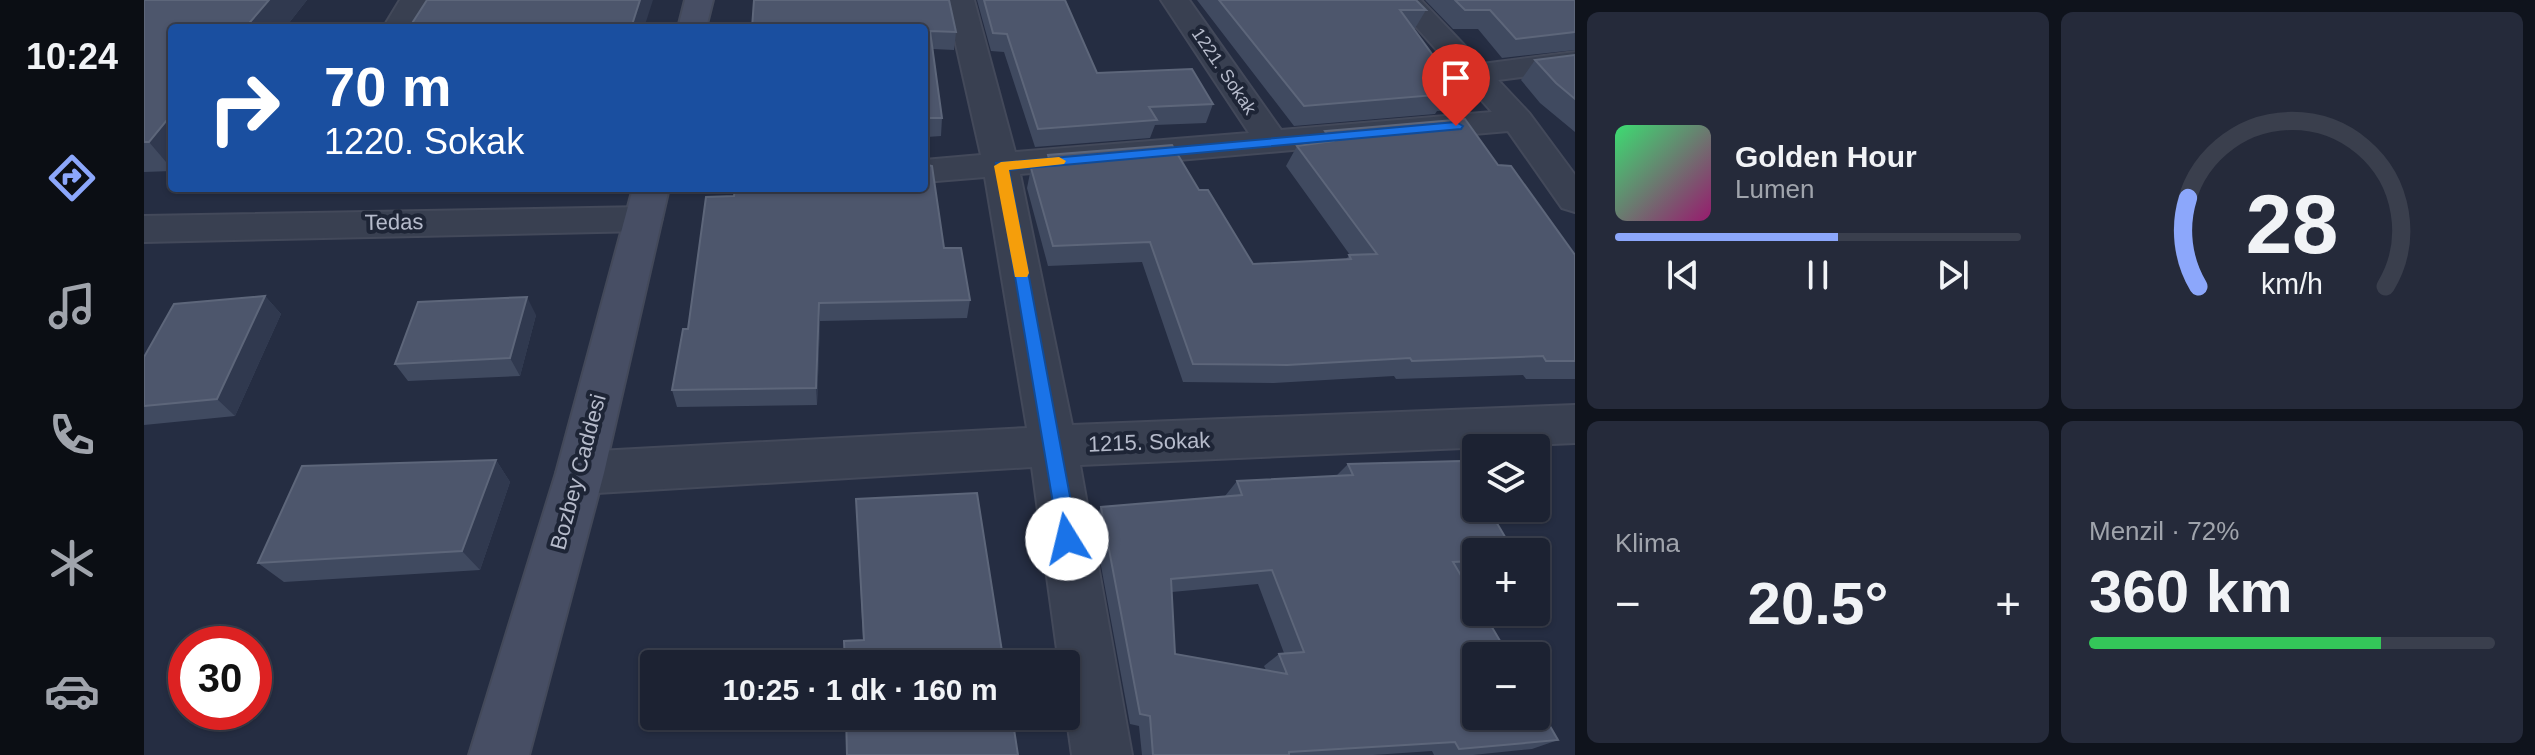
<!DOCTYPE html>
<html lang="tr">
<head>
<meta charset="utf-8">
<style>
	body { margin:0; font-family:Helvetica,sans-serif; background:#252a3a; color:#f1f3f6; height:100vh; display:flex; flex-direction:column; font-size:30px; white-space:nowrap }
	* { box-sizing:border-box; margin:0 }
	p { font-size:26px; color:#a0a4ac }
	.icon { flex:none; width:44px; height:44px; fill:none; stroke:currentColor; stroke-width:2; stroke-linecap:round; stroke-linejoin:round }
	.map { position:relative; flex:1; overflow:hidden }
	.details { display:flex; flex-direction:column; gap:12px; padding:12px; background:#0f131c; width:960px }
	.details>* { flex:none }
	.top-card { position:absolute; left:24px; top:24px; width:760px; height:168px; border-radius:8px; box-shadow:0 2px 6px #0004,0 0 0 2px #3a3f4d; background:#1a4fa0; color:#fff; overflow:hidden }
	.buttons { position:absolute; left:1318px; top:434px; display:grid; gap:16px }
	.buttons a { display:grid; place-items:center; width:88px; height:88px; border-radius:8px; background:#1c2232; box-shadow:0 2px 6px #0004,0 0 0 2px #3a3f4d; font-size:40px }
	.speed { position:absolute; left:24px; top:626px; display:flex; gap:16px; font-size:40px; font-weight:700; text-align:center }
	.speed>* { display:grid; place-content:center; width:104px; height:104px; border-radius:50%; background:#1c2232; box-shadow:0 2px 6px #0004,0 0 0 2px #3a3f4d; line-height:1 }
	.speed .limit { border:12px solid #d22; background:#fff; color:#111 }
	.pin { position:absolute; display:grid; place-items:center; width:68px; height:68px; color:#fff; margin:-82px -34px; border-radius:50% 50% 50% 0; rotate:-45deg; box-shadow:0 0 8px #0007 }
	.pin .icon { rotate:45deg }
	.me { position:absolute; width:88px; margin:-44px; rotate:351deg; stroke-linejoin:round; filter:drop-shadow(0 0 6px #0008) }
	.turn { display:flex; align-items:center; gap:28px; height:168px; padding:0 24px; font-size:36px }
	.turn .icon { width:104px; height:104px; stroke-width:2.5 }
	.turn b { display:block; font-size:56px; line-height:68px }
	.big { font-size:60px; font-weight:700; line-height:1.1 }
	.details .card { flex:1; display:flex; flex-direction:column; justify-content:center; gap:12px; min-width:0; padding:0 28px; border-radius:12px; background:#252a3a }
	.details .dial { align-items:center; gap:0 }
	.dial svg { height:208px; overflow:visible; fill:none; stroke:#3a3f4d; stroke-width:7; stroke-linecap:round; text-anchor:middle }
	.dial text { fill:#f1f3f6; stroke:none }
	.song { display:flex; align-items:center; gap:24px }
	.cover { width:96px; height:96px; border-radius:12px; background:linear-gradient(135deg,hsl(140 70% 55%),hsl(320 70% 35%)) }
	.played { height:8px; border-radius:4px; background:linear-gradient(90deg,#8ca7fb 55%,#3a3f4d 55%) }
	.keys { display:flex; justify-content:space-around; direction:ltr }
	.heat { display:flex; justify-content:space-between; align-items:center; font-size:44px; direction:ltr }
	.charge { height:12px; border-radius:6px; background:linear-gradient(90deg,#34c759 72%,#3a3f4d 0) }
	.details .tiles { flex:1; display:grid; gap:12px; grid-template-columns:repeat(2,1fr) }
	.trip { position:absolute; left:496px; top:650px; width:440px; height:80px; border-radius:8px; background:#1c2232; box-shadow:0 2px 6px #0004,0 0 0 2px #3a3f4d; font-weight:700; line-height:80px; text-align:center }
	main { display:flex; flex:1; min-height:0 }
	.tabs { display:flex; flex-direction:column; width:144px; justify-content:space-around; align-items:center; background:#0b0e14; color:#a0a4ac }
	.tabs .icon { width:56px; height:56px }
	.tabs .on { color:#8ca7fb }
	.tabs b { font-size:36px; color:#f1f3f6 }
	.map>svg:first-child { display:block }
</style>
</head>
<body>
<main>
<nav class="tabs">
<b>10:24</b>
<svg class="icon on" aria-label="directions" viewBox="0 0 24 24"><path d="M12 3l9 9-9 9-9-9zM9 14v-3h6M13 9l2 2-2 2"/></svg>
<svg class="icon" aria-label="music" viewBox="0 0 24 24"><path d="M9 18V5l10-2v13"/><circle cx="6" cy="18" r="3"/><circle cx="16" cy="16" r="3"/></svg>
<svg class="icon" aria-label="phone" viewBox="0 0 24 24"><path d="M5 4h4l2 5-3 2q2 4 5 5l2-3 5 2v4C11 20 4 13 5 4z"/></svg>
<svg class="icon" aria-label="climate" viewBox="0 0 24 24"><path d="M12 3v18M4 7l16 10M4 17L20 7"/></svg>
<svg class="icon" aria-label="car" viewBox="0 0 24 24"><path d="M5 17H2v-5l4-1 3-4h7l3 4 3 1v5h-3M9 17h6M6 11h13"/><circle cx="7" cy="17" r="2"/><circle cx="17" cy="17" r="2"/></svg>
</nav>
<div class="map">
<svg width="1431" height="755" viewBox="0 0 1431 755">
	<rect width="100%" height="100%" fill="#252d42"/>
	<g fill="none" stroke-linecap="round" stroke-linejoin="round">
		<defs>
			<path id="street" d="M256 0H284L267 28H239Z
				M802 0H830L871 152 1105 133 1017 0H1045L1137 130 1348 112 1248 0H1277L1338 64 1431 52V70L1354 80 1385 113 1431 175V212L1418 208 1364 131 876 174 928 425 1431 405V443L936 465 988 755H928L922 713V664H915L888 467 436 494 419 488 412 473 419 458 436 452 883 428 841 177 780 182V160L837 155Z
				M499 207 512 210 518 219 512 228 499 231 0 242V216Z"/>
			<path id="secondary" d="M541 0H569L562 28H534Z
				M489 188H525L460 473 385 755H325L412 473Z"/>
		</defs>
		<use href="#street" stroke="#43495a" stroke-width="4"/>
		<use href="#secondary" stroke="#43495a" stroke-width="4"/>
		<use href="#street" fill="#394051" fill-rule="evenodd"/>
		<use href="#secondary" fill="#474e64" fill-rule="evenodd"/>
	</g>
	<path fill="#404a60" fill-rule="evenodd" d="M0 0H163L141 28H28V171L0 172Z
		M833 0H921L953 73 1069 104 1062 123 1011 125 1006 138 891 147 860 52 847 51Z
		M1053 0H1272L1282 10 1270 30 1315 91 1301 111H1293L1291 114 1150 126Z
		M1281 0H1431V50L1358 58 1334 29H1309Z
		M780 28 812 32 810 50 789 49 798 118 797 136 783 137 782 157 780 158Z
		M1431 55V132L1396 103 1377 80 1391 60Z
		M1181 131 1354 165 1431 255V379H1382L1379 375 1252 379 1250 376 1130 383 1039 382 998 262 904 266 883 188 887 168 901 167 904 155 1055 190 1109 264 1202 259 1206 255 1142 166 1153 146 1174 143Z
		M590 196 800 248 826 300 823 318 676 321 673 405 533 407 528 390 544 329Z
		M121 296 137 314 91 416 0 425V357Z
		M392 315 376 376 264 381 251 364Z
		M352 460 366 482 336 570 140 582 114 563Z
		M1204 464 1332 552V575H1317L1414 740 1388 749 1329 755H1290L1288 751 1229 755H998L995 726 986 724 949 522 957 507 1081 496 1093 481 1192 476ZM1114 584 1140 653 1135 654 1120 666 1122 670 1031 654 1028 592Z
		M712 499 860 664 719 640Z"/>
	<path fill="#30394f" d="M125 0H163L141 28H101Z
		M496 0H509L500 28H487Z
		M28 114V169L5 142Z
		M783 138 782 157 780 158V140Z
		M121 296 137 314 91 416 73 399Z
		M383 297 392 315 376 376 366 358Z
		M675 303 676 321 673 405 672 388Z
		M352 460 366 482 336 570 318 551Z"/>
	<path fill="#4d566c" stroke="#5d667a" stroke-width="2" fill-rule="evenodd" d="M0 0H125L101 28H28V114L5 142H0Z
		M283 0H496L487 28H265Z
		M610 0H805L812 32 786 31 798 118H780L783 138 780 140V28H608Z
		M840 0H921L953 73 1048 69 1069 104 1005 107 1013 120 894 129 863 34 849 33Z
		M1075 0H1272L1282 10H1256L1315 91H1302L1304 94 1160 106Z
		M1311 0H1431V32L1372 39 1346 10H1321Z
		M1431 55V99L1412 83 1391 60Z
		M1321 119 1354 165 1367 166 1431 255V361H1402L1399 356 1268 361 1266 358 1143 365 1049 364 1006 242 909 246 887 168 907 166 904 155 1028 145 1055 190H1064L1109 264 1207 259 1205 255 1233 254 1153 146 1189 141 1181 131Z
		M780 164 788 166 800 248H817L826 300 675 303 672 388 528 390 539 329H544L562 197 590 196 591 188H780Z
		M121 296 73 399 0 406V357L30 304Z
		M383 297 366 358 251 364 274 302Z
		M352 460 318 551 114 563 158 466Z
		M1317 461 1332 487V508H1344L1370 552H1332V561L1309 562 1332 601V612H1339L1365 656H1332V716H1392V702L1414 740 1315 749 1311 742 1145 752V755H1009L1006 716 996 714 957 507 1098 495 1093 481 1209 475 1204 464ZM1128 570 1160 652 1135 654 1143 674 1031 654 1027 579Z
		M833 493 860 664H701L700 641 720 640 712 499Z
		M702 716H868L874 755H703Z"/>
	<path fill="#1a73e8" stroke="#114b97" stroke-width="2" d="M1312 122 1319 126 1317 129 865 170 934 539 931 545 923 548 916 545 852 163Z"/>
	<path fill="#f59e0b" d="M915 157 922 161 920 164 865 170 885 273 883 277H871L850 166 857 162Z"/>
	<g text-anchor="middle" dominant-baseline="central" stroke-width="8" stroke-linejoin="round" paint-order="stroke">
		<g font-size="18" fill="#b6bbcb" stroke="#1e2536">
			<text transform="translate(1080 71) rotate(56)">1221. Sokak</text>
		</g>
		<g font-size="22" fill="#b6bbcb" stroke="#1e2536">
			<text transform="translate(250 222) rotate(-1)">Tedas</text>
			<text transform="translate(1005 442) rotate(-2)">1215. Sokak</text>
			<text transform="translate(434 472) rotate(-75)">Bozbey Caddesi</text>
		</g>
	</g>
</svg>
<div class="buttons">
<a><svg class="icon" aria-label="layers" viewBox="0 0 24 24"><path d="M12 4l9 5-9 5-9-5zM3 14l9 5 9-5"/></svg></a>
<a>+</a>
<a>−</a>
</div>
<div class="speed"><div class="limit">30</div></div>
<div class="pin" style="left:1312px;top:126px;background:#d93025"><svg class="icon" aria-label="arrive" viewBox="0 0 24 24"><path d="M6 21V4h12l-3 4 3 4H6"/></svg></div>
<svg class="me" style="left:923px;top:539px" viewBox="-20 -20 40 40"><circle r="19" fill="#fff"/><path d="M0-13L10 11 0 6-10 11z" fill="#1a73e8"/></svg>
<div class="trip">10:25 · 1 dk · 160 m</div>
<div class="top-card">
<div class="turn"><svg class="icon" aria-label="right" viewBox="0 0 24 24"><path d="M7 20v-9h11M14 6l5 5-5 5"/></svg><div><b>70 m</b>1220. Sokak</div></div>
</div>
</div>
<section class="details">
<div class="tiles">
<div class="card">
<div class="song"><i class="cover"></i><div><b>Golden Hour</b><p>Lumen</p></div></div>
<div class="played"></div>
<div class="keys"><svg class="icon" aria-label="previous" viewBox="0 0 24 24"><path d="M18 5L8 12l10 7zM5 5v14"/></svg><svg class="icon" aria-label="pause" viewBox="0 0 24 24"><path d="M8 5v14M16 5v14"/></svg><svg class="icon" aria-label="next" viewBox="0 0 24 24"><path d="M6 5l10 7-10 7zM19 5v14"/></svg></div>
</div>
<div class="card dial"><svg viewBox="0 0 100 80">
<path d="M14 69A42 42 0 1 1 86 69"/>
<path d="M14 69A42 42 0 0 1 10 35" stroke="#8ca7fb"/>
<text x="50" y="56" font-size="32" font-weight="700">28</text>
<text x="50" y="72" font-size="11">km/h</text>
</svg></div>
<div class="card"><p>Klima</p>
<div class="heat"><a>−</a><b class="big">20.5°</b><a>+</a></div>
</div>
<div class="card"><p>Menzil · 72%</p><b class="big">360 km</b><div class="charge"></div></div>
</div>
</section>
</main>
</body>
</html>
